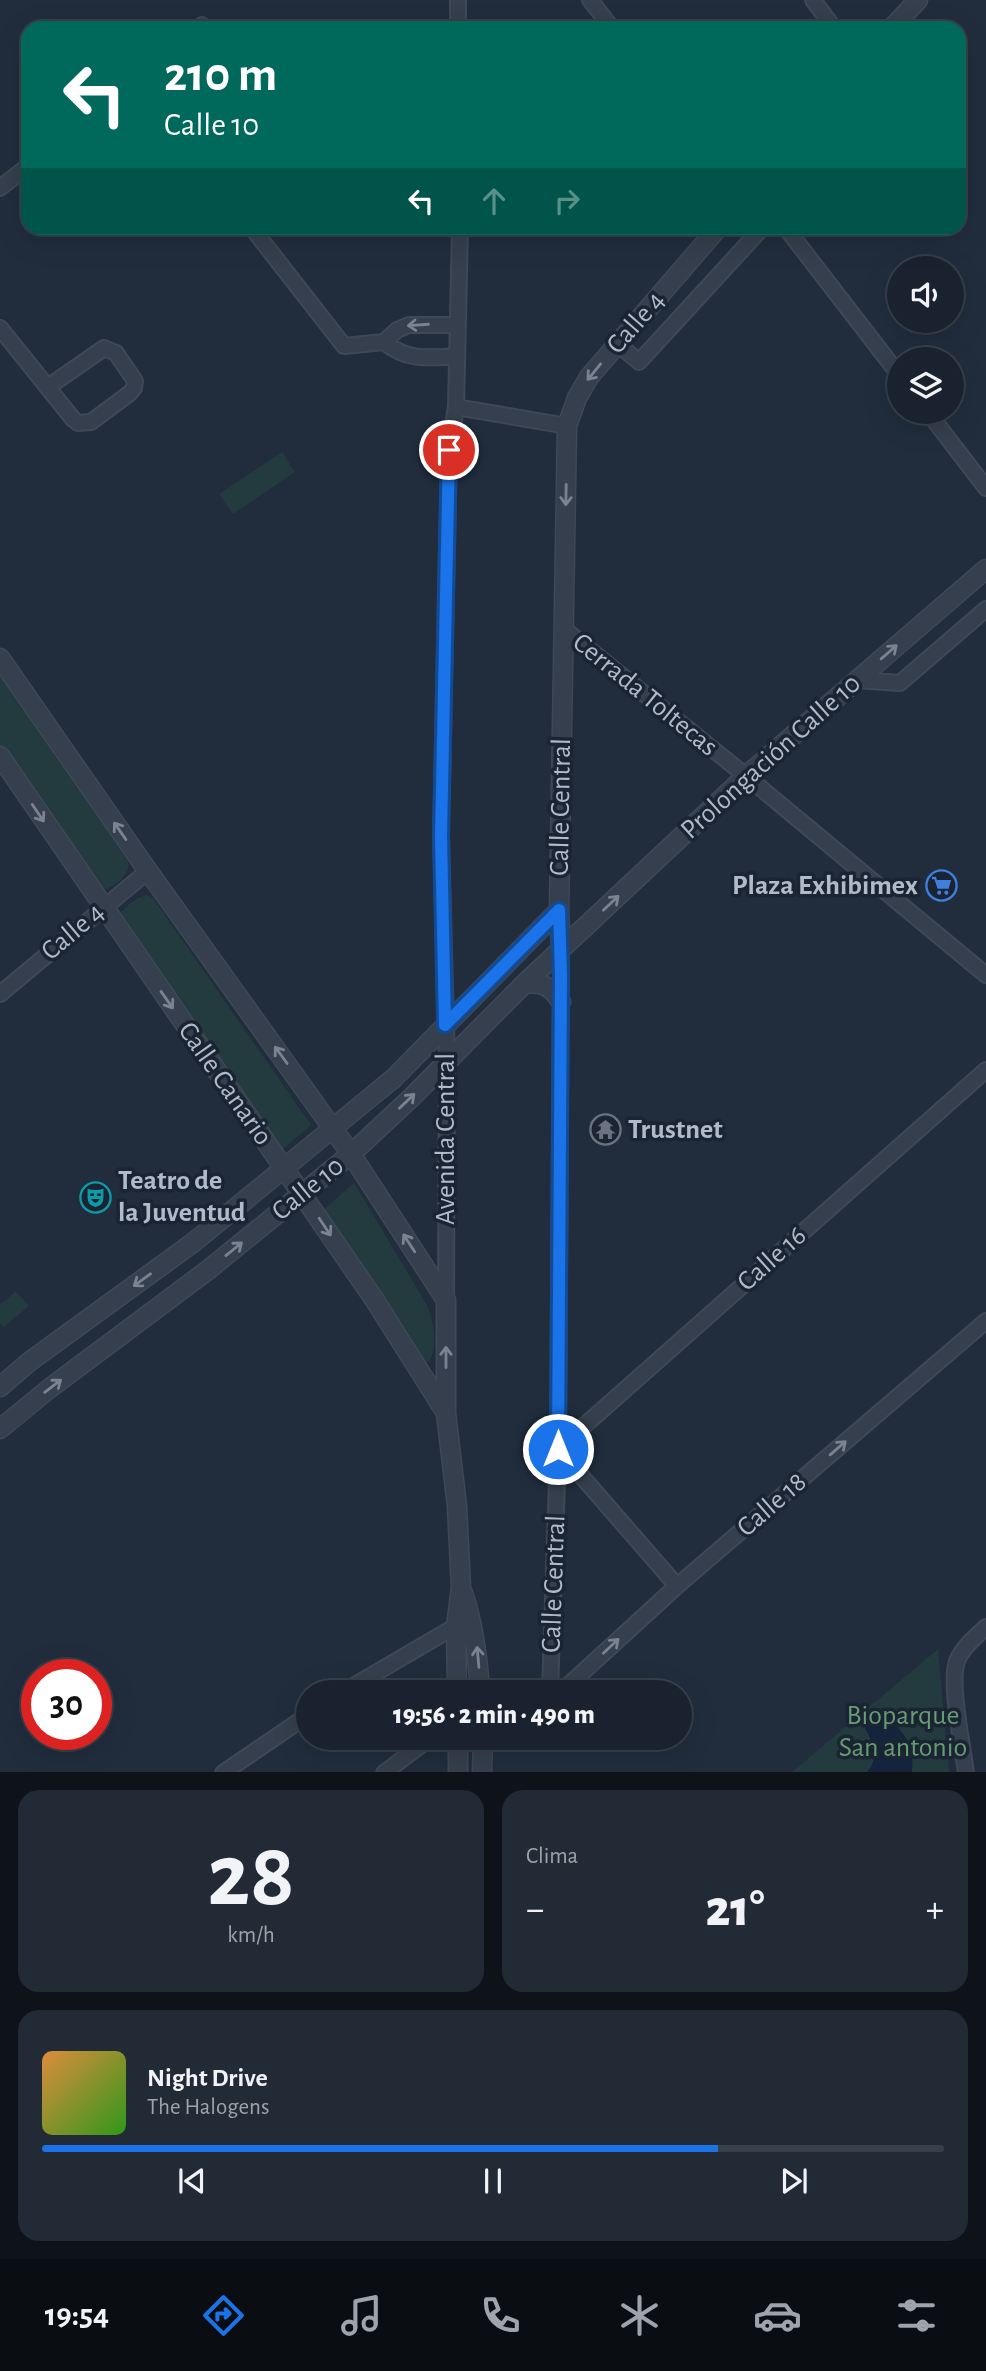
<!DOCTYPE html>
<html lang="es">
<head>
<meta charset="utf-8">
<style>
	body { margin:0; font-family:"Alegreya Sans",sans-serif; background:#222a36; color:#f1f3f6; height:100vh; display:flex; flex-direction:column; font-size:26px; white-space:nowrap }
	* { box-sizing:border-box; margin:0 }
	p { font-size:23px; color:#9fa4aa }
	.icon { flex:none; width:38px; height:38px; fill:none; stroke:currentColor; stroke-width:2; stroke-linecap:round; stroke-linejoin:round }
	.map { position:relative; height:1772px; overflow:hidden }
	.drawer { display:flex; flex-direction:column; gap:18px; padding:18px; background:#0e1319; flex:1 }
	.drawer>* { flex:none }
	.hud { position:absolute; left:21px; top:21px; width:945px; height:214px; border-radius:21px; box-shadow:0 7px 28px #0002,0 0 0 2px #373f4a; background:#00695c; color:#fff; overflow:hidden }
	.buttons { position:absolute; left:887px; top:256px; display:grid; gap:14px }
	.buttons a { display:grid; place-items:center; width:77px; height:77px; border-radius:50%; background:#19222e; box-shadow:0 7px 28px #0002,0 0 0 2px #373f4a; font-size:35px }
	.speed { position:absolute; left:21px; top:1659px; display:flex; gap:14px; font-size:35px; font-weight:700; text-align:center }
	.speed>* { display:grid; place-content:center; width:91px; height:91px; border-radius:50%; background:#19222e; box-shadow:0 7px 28px #0002,0 0 0 2px #373f4a; line-height:1 }
	.speed .limit { border:10px solid #d22; background:#fff; color:#111 }
	.pin { position:absolute; display:grid; place-items:center; width:60px; height:60px; color:#fff; margin:-30px; border:4px solid #fff; border-radius:50%; box-shadow:0 2px 7px #0007 }
	.me { position:absolute; width:77px; margin:-38px; rotate:0deg; stroke-linejoin:round; filter:drop-shadow(0 0 5px #0008) }
	.turn { display:flex; align-items:center; gap:24px; height:147px; padding:0 28px; font-size:32px }
	.turn .icon { width:91px; height:91px; stroke-width:2.5 }
	.turn b { display:block; font-size:49px; line-height:60px }
	.lanes { display:flex; align-items:center; height:66px; padding:0 28px; background:#0003; justify-content:center; gap:35px; direction:ltr }
	.lanes .off { opacity:.35 }
	.big { font-size:52px; font-weight:800; line-height:1.1 }
	.drawer .card { flex:1; display:flex; flex-direction:column; justify-content:center; gap:10px; min-width:0; padding:0 24px; border-radius:21px; background:#222a36 }
	.drawer .dial { align-items:center; gap:0 }
	.dial b { font-size:91px; line-height:1 }
	.song { display:flex; align-items:center; gap:21px }
	.cover { width:84px; height:84px; border-radius:10px; background:linear-gradient(135deg,hsl(30 70% 55%),hsl(110 70% 35%)) }
	.played { height:7px; border-radius:4px; background:linear-gradient(90deg,#1a73e8 75%,#373f4a 75%) }
	.keys { display:flex; justify-content:space-around; direction:ltr }
	.heat { display:flex; justify-content:space-between; align-items:center; font-size:38px; direction:ltr }
	.drawer .tiles { flex:1; display:grid; gap:18px; grid-template-columns:1fr 1fr }
	.card:last-child { grid-column:span 2 }
	.trip { position:absolute; left:296px; top:1680px; width:396px; height:70px; border-radius:35px; background:#19222e; box-shadow:0 7px 28px #0002,0 0 0 2px #373f4a; font-weight:800; line-height:70px; text-align:center }
	.tabs { display:flex; height:112px; justify-content:space-around; align-items:center; background:#0a0e12; color:#9fa4aa }
	.tabs .icon { width:49px; height:49px }
	.tabs .active { color:#1a73e8 }
	.tabs b { font-size:32px; color:#f1f3f6 }
	.map>svg:first-child { display:block }
</style>
</head>
<body>
<div class="map">
<svg width="986" height="1773" viewBox="0 0 986 1773">
	<rect width="100%" height="100%" fill="#212d3d"/>
	<path fill="#233b3e" d="M282 452 295 472 233 514 219 494Z
		M0 676 128 861C132 875 112 890 99 890L0 751Z
		M147 895 153 898 311 1125 277 1154 119 916C125 906 135 898 147 895Z
		M354 1183 427 1305C433 1320 439 1348 429 1361H422L320 1213Z
		M16 1291 29 1306 4 1327 0 1323V1305Z
		M938 1649 949 1772H792Z"/>
	<path fill="#14243c" d="M887 1718C906 1732 915 1748 912 1772H867C880 1758 873 1743 865 1728Z"/>
	<g fill="none" stroke-linecap="round" stroke-linejoin="round">
		<defs>
			<path id="minor" d="M458 0V28
				M590 0 612 28
				M813 0 834 28
				M199 28 202 25
				M0 188 28 166
				M252 228 344 346 384 342 397 330 409 325H457
				M786 228 900 376
				M0 328 73 419 78 423 91 422 130 393 134 388 135 381 116 353 104 348 48 387
				M384 342C407 361 428 358 457 356
				M617 343 639 362 762 228
				M456 407 567 426
				M927 411 986 488
				M564 629 746 776 986 975
				M857 680 900 683 986 609
				M0 994 148 871
				M446 1300 447 1062 441 836 449 450 456 407 460 228
				M558 1449 986 1070
				M558 1449 677 1586
				M343 1692 456 1626 463 1624
				M550 1692 558 1449 561 950
				M561 1692 677 1586 986 1321
				M223 1773 308 1715
				M384 1773 425 1742 434 1738
				M966 1773C963 1747 949 1683 957 1661 962 1648 976 1636 986 1627"/>
			<path id="tertiary" d="M892 28 918 0
				M0 658 148 871 351 1154 446 1300V1413L457 1506 461 1588 456 1626 457 1692
				M0 756 374 1299 446 1413
				M561 950 559 910 567 426 577 398 589 377 718 228
				M524 984C543 982 551 986 561 1002
				M0 1387 29 1362 194 1242 372 1096 394 1078 559 910
				M0 1429 50 1388 208 1270 351 1154 411 1098 524 984 746 776 986 569
				M463 1593C474 1626 478 1657 480 1692
				M458 1738V1773
				M482 1773 483 1738"/>
		</defs>
		<use href="#minor" stroke="#3e4856" stroke-width="18"/>
		<use href="#tertiary" stroke="#3e4856" stroke-width="21"/>
		<use href="#minor" stroke="#353f4d" stroke-width="14"/>
		<use href="#tertiary" stroke="#353f4d" stroke-width="18"/>
	</g>
	<defs><path id="oneway-shaft" d="M-6 0H5M1.5-3L5.5 0L1.5 3" fill="none" stroke-width="1.6" stroke-linecap="round" stroke-linejoin="round" transform="scale(1.75)"/></defs>
	<g stroke="#798391">
		<use href="#oneway-shaft" transform="translate(418 325) rotate(176)"/>
		<use href="#oneway-shaft" transform="translate(594 372) rotate(129)"/>
		<use href="#oneway-shaft" transform="translate(566 495) rotate(91)"/>
		<use href="#oneway-shaft" transform="translate(889 652) rotate(-41)"/>
		<use href="#oneway-shaft" transform="translate(38 813) rotate(56)"/>
		<use href="#oneway-shaft" transform="translate(120 831) rotate(-125)"/>
		<use href="#oneway-shaft" transform="translate(611 903) rotate(-43)"/>
		<use href="#oneway-shaft" transform="translate(167 1000) rotate(55)"/>
		<use href="#oneway-shaft" transform="translate(281 1055) rotate(-126)"/>
		<use href="#oneway-shaft" transform="translate(407 1101) rotate(-44)"/>
		<use href="#oneway-shaft" transform="translate(325 1227) rotate(56)"/>
		<use href="#oneway-shaft" transform="translate(409 1243) rotate(-123)"/>
		<use href="#oneway-shaft" transform="translate(234 1249) rotate(-39)"/>
		<use href="#oneway-shaft" transform="translate(142 1280) rotate(144)"/>
		<use href="#oneway-shaft" transform="translate(446 1357) rotate(-90)"/>
		<use href="#oneway-shaft" transform="translate(53 1386) rotate(-38)"/>
		<use href="#oneway-shaft" transform="translate(838 1448) rotate(-41)"/>
		<use href="#oneway-shaft" transform="translate(611 1646) rotate(-43)"/>
		<use href="#oneway-shaft" transform="translate(478 1657) rotate(-95)"/>
	</g>
	<g fill="none" stroke-linecap="round" stroke-linejoin="round">
		<defs>
			<path id="route" d="M449 450 441 836 445 1025 559 910 561 976 558 1449"/>
		</defs>
		<use href="#route" stroke="#114b97" stroke-width="18"/>
		<use href="#route" stroke="#1a73e8" stroke-width="12"/>
	</g>
	<defs>
		<symbol id="supermarket-ring" viewBox="-11 -11 22 22"><circle r="9.5" fill="#1a2432" stroke="#3f7fe0" stroke-width="1.5"/><path d="M-6-5.5h2.5l.6 2H6L4.5 2H-2.5L-4.4-4H-6ZM-1.5 3.2a1.3 1.3 0 1 0 .1 0ZM3 3.2a1.3 1.3 0 1 0 .1 0Z" fill="#3f7fe0"/></symbol>
		<symbol id="temple-ring" viewBox="-11 -11 22 22"><circle r="9.5" fill="#1a2432" stroke="#6b7280" stroke-width="1.5"/><path d="M0-6L5-2H3V0L6.5 2.5H4V6H1.5V3h-3V6H-4V2.5H-6.5L-3 0V-2H-5Z" fill="#6b7280"/></symbol>
		<symbol id="theatre-ring" viewBox="-11 -11 22 22"><circle r="9.5" fill="#1a2432" stroke="#0f9aa8" stroke-width="1.5"/><path d="M-5-5.5Q0-4 5-5.5V0Q5 5 0 6Q-5 5-5 0ZM-3.3-2.5H-1v1.5H-3.3ZM1-2.5H3.3v1.5H1ZM-2.8 1Q0 5.5 2.8 1Z" fill="#0f9aa8"/></symbol>
	</defs>
	<g fill-rule="evenodd">
		<use href="#supermarket-ring" x="924" y="868" width="35" height="35"/>
		<use href="#temple-ring" x="588" y="1112" width="35" height="35"/>
		<use href="#theatre-ring" x="78" y="1180" width="35" height="35"/>
	</g>
	<g text-anchor="middle" dominant-baseline="central" stroke-width="7" stroke-linejoin="round" paint-order="stroke">
		<g font-size="28" fill="#b1bac9" stroke="#1a2432">
			<text transform="translate(636 323) rotate(-49)">Calle 4</text>
			<text transform="translate(645 695) rotate(39)">Cerrada Toltecas</text>
			<text transform="translate(771 757) rotate(-42)">Prolongación Calle 10</text>
			<text transform="translate(561 807) rotate(-89)">Calle Central</text>
			<text transform="translate(73 932) rotate(-40)">Calle 4</text>
			<text transform="translate(225 1084) rotate(55)">Calle Canario</text>
			<text transform="translate(446 1139) rotate(-90)">Avenida Central</text>
			<text transform="translate(308 1189) rotate(-39)">Calle 10</text>
			<text transform="translate(772 1259) rotate(-42)">Calle 16</text>
			<text transform="translate(772 1505) rotate(-41)">Calle 18</text>
			<text transform="translate(554 1584) rotate(-88)">Calle Central</text>
		</g>
		<g font-size="28" font-weight="bold" fill="#b1bac9" stroke="#1a2432" text-anchor="start">
			<text x="918" y="886" text-anchor="end">Plaza Exhibimex</text>
			<text x="628" y="1130">Trustnet</text>
			<text x="118" y="1181">Teatro de<tspan x="118" dy="32">la Juventud</tspan></text>
		</g>
		<g font-size="28" fill="#669c73" stroke="#1a2432">
			<text x="903" y="1716">Bioparque<tspan x="903" dy="32">San antonio</tspan></text>
		</g>
	</g>
</svg>
<div class="buttons">
<a><svg class="icon" aria-label="sound" viewBox="0 0 24 24"><path d="M4 9h4l5-4v14l-5-4H4zM17 9q2 3 0 6"/></svg></a>
<a><svg class="icon" aria-label="layers" viewBox="0 0 24 24"><path d="M12 4l9 5-9 5-9-5zM3 14l9 5 9-5"/></svg></a>
</div>
<div class="speed"><div class="limit">30</div></div>
<div class="pin" style="left:449px;top:450px;background:#d93025"><svg class="icon" aria-label="arrive" viewBox="0 0 24 24"><path d="M6 21V4h12l-3 4 3 4H6"/></svg></div>
<svg class="me" style="left:558px;top:1449px" viewBox="-20 -20 40 40"><circle r="17" fill="#1a73e8" stroke="#fff" stroke-width="3"/><path d="M0-11L8 9 0 5-8 9z" fill="#fff"/></svg>
<div class="trip">19:56 · 2 min · 490 m</div>
<div class="hud">
<div class="turn"><svg class="icon" aria-label="left" viewBox="0 0 24 24"><path d="M17 20v-9H6M10 6l-5 5 5 5"/></svg><div><b>210 m</b>Calle 10</div></div>
<div class="lanes"><svg class="icon" aria-label="left" viewBox="0 0 24 24"><path d="M17 20v-9H6M10 6l-5 5 5 5"/></svg><svg class="icon off" aria-label="ahead" viewBox="0 0 24 24"><path d="M12 20V5M6 11l6-6 6 6"/></svg><svg class="icon off" aria-label="right" viewBox="0 0 24 24"><path d="M7 20v-9h11M14 6l5 5-5 5"/></svg></div>
</div>
</div>
<section class="drawer">
<div class="tiles">
<div class="card dial"><b>28</b><p>km/h</p></div>
<div class="card"><p>Clima</p>
<div class="heat"><a>−</a><b class="big">21°</b><a>+</a></div>
</div>
<div class="card">
<div class="song"><i class="cover"></i><div><b>Night Drive</b><p>The Halogens</p></div></div>
<div class="played"></div>
<div class="keys"><svg class="icon" aria-label="previous" viewBox="0 0 24 24"><path d="M18 5L8 12l10 7zM5 5v14"/></svg><svg class="icon" aria-label="pause" viewBox="0 0 24 24"><path d="M8 5v14M16 5v14"/></svg><svg class="icon" aria-label="next" viewBox="0 0 24 24"><path d="M6 5l10 7-10 7zM19 5v14"/></svg></div>
</div>
</div>
</section>
<nav class="tabs">
<b>19:54</b>
<svg class="icon active" aria-label="directions" viewBox="0 0 24 24"><path d="M12 3l9 9-9 9-9-9zM9 14v-3h6M13 9l2 2-2 2"/></svg>
<svg class="icon" aria-label="music" viewBox="0 0 24 24"><path d="M9 18V5l10-2v13"/><circle cx="6" cy="18" r="3"/><circle cx="16" cy="16" r="3"/></svg>
<svg class="icon" aria-label="phone" viewBox="0 0 24 24"><path d="M5 4h4l2 5-3 2q2 4 5 5l2-3 5 2v4C11 20 4 13 5 4z"/></svg>
<svg class="icon" aria-label="climate" viewBox="0 0 24 24"><path d="M12 3v18M4 7l16 10M4 17L20 7"/></svg>
<svg class="icon" aria-label="car" viewBox="0 0 24 24"><path d="M5 17H2v-5l4-1 3-4h7l3 4 3 1v5h-3M9 17h6M6 11h13"/><circle cx="7" cy="17" r="2"/><circle cx="17" cy="17" r="2"/></svg>
<svg class="icon" aria-label="filters" viewBox="0 0 24 24"><path d="M4 7h16M4 17h16"/><circle cx="9" cy="7" r="2"/><circle cx="15" cy="17" r="2"/></svg>
</nav>
</body>
</html>
